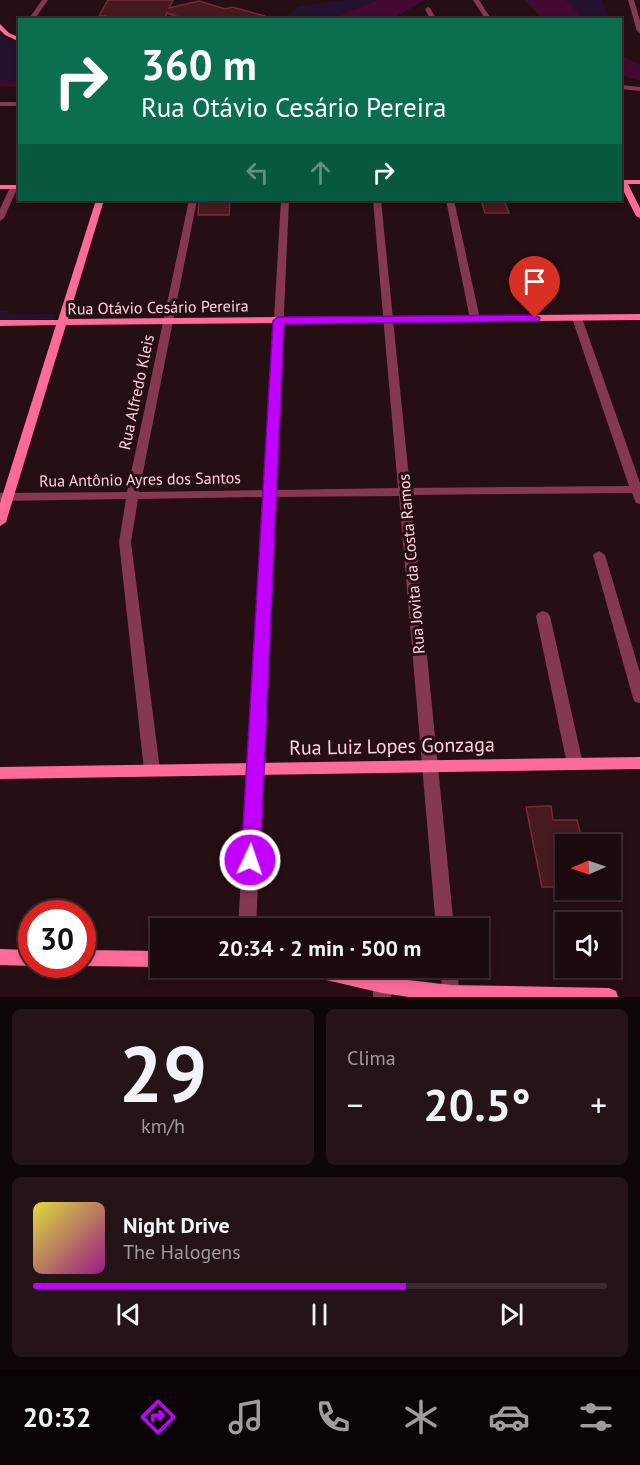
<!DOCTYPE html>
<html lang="pt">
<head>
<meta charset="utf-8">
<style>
	body { margin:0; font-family:"PT Sans",sans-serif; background:#251417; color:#f1f3f6; height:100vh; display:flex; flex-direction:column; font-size:22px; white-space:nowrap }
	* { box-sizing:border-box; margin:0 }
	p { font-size:20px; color:#a09b9e }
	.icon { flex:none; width:33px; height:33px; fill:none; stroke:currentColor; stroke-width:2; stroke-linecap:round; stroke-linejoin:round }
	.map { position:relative; height:997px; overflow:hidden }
	.details { display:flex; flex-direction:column; gap:12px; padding:12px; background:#0f0608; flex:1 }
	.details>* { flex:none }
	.hud { position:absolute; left:18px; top:18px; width:604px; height:183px; border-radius:0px; box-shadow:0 3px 9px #0003,0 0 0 2px #3a2b2e; background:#0b6e4f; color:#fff; overflow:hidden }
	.needle { width:39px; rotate:268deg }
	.controls { position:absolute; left:555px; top:834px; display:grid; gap:12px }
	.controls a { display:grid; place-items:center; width:66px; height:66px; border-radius:0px; background:#1c0b0e; box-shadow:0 3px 9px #0003,0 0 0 2px #3a2b2e; font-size:30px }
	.speed { position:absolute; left:18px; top:900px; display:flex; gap:12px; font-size:30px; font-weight:700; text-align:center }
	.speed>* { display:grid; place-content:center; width:78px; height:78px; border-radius:50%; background:#1c0b0e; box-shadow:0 3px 9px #0003,0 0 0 2px #3a2b2e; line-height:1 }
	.speed .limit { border:9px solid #d22; background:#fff; color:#111 }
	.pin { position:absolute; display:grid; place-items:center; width:51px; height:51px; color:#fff; margin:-62px -26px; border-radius:50% 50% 50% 0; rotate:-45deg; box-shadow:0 0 6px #0007 }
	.pin .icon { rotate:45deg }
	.me { position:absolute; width:66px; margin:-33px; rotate:3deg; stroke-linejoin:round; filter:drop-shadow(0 0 4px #0008) }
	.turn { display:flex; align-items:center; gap:21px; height:126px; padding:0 24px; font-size:27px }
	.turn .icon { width:78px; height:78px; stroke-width:2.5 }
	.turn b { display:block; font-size:42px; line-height:51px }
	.lanes { display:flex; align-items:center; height:57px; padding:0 24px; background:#0003; justify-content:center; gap:30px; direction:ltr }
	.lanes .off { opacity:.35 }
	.big { font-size:45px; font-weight:700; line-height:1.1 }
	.details .tile { flex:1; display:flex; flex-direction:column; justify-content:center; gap:9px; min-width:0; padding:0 21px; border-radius:9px; background:#251417 }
	.details .dial { align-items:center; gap:0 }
	.dial b { font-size:78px; line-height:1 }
	.song { display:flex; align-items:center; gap:18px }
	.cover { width:72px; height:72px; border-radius:9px; background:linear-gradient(135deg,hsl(60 70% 55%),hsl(310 70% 35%)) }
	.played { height:6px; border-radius:3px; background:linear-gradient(90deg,#c200ff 65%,#3a2b2e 65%) }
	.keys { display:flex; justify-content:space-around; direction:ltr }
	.heat { display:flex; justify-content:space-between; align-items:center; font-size:33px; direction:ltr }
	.details .tiles { flex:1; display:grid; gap:12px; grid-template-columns:1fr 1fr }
	.tile:last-child { grid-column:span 2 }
	.trip { position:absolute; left:150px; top:918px; width:339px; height:60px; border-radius:0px; background:#1c0b0e; box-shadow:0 3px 9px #0003,0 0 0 2px #3a2b2e; font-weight:700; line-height:60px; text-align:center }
	.dock { display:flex; height:96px; justify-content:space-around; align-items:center; background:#0b0406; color:#a09b9e }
	.dock .icon { width:42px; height:42px }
	.dock .current { color:#c200ff }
	.dock b { font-size:27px; color:#f1f3f6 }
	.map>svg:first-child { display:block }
</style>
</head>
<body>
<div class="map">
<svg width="640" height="997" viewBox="0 0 640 997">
	<rect width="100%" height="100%" fill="#260f12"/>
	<path fill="#251230" d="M343 0H378L331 19 277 20 284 18 298 7Z
		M566 0H602L609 19H584Z
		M0 35 19 44V85L0 84Z
		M0 311H8V314H56L54 319 0 320Z"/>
	<path fill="#440933" d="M378 0H425L391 19H331Z
		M525 0H566L584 19H543Z
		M621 55 640 65V81L621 75Z"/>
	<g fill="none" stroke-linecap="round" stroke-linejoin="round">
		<path fill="#440933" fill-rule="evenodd" d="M0 82H20V87L0 86Z"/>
	</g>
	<path fill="#471a20" stroke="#732c36" stroke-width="1.5" d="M108 0H173L169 8 199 1 225 9 232 7 265 16V20H234L222 16 210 20H187L167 13 165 18H106V16H99Z
		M199 200H230L229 215H198Z
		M481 200H504L509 213H485Z
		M551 806 553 820H577L583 844H566V887H542L526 807Z"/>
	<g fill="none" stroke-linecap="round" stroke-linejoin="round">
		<path fill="#853950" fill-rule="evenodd" d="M42 0H48L34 20H28Z
			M473 0H479L492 20H486Z
			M628 0H634L640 21V33L637 31Z
			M428 7 430 8 437 20H431L425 9Z
			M621 85 640 87V91L621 89Z
			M0 102H20V106H0Z
			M11 185 18 187 4 218 0 221V209Z
			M189 200H197L139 492 264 490 281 200H289L276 490 398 488 373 200H381L410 488 629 486 572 318 577 315 582 318 640 483V504L636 503 632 493 411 495 454 928H436L399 496 275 497 256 928H238L263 497 138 499 131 542 160 770 157 774 152 776 147 774 144 770 119 542 126 499 0 501V493L127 492Z
			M446 200H454L480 319 478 321 475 322 470 319Z
			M599 551 605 555 640 673V703L635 702 633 698 593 555Z
			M543 611 548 613 550 616 583 764 580 768 575 770 570 768 567 764 536 616 538 613Z
			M440 968H458L459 997H443Z
			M382 977 388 979 391 985V997H373V985L376 979Z"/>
		<path fill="#ff6b99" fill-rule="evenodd" d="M0 24 9 33 20 38V42L5 35 0 30Z
			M621 180H640V184H628L640 208V218L636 216 621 186Z
			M0 185H20V189H0Z
			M96 200H104L68 319 640 314V320L66 325 6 522 0 526V503L56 325 0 326V320H58Z
			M640 757V769L0 779V767Z
			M0 949 32 950V964H36L32 966 0 965Z
			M82 950 160 951V967L82 966 78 964H82Z
			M300 968H343L382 977 451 985 609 988 616 991 618 997H409L382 993 309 976 303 974Z"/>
	</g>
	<path fill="#c200ff" stroke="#7e00a6" stroke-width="1.5" d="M535 315 540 318 539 321 284 324 260 860 257 866 250 868 243 866 241 860 273 321 278 317Z"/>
	<g text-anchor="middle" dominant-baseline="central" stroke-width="6" stroke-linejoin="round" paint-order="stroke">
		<g font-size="16" fill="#ffd4dd" stroke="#260f12">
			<text transform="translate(158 307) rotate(-1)">Rua Otávio Cesário Pereira</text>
			<text transform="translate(136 392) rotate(-78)">Rua Alfredo Kleis</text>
			<text transform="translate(140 479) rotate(-1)">Rua Antônio Ayres dos Santos</text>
			<text transform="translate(411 564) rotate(-95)">Rua Jovita da Costa Ramos</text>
		</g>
		<g font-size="20" fill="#ffd4dd" stroke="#260f12">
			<text transform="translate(392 746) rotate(-1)">Rua Luiz Lopes Gonzaga</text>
		</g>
	</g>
</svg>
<div class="controls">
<a><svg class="needle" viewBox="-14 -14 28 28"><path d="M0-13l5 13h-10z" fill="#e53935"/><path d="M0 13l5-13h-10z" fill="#a09b9e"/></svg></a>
<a><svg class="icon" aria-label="sound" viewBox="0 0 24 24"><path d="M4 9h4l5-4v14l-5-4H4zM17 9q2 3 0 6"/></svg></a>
</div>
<div class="speed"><div class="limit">30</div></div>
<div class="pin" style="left:535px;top:318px;background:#d93025"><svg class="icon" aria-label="arrive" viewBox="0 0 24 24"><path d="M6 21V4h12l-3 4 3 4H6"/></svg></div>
<svg class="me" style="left:250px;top:860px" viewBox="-20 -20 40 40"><circle r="17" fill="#c200ff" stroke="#fff" stroke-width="3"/><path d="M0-11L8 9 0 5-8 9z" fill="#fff"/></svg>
<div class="trip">20:34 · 2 min · 500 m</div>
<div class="hud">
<div class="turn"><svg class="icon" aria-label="right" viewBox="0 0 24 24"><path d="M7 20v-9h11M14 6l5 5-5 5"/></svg><div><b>360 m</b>Rua Otávio Cesário Pereira</div></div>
<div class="lanes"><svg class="icon off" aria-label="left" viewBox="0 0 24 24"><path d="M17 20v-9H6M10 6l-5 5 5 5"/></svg><svg class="icon off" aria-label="ahead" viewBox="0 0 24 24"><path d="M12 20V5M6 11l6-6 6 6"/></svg><svg class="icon" aria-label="right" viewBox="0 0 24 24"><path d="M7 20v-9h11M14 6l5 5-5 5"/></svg></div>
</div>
</div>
<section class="details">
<div class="tiles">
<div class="tile dial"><b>29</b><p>km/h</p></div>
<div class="tile"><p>Clima</p>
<div class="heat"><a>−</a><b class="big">20.5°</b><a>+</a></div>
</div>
<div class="tile">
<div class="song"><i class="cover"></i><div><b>Night Drive</b><p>The Halogens</p></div></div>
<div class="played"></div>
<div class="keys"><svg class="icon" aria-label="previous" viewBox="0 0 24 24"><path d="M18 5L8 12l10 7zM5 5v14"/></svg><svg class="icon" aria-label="pause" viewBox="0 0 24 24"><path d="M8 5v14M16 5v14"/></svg><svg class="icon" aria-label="next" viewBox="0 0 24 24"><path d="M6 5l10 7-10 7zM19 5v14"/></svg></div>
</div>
</div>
</section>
<nav class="dock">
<b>20:32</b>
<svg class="icon current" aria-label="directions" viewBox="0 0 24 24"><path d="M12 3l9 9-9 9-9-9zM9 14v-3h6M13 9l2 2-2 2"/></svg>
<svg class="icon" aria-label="music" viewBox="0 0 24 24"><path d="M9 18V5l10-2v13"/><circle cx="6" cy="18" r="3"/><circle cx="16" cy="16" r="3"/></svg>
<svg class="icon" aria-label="phone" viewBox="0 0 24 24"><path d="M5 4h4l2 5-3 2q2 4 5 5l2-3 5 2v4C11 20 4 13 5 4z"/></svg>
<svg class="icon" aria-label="climate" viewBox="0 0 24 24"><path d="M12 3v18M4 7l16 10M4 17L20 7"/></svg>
<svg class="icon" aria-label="car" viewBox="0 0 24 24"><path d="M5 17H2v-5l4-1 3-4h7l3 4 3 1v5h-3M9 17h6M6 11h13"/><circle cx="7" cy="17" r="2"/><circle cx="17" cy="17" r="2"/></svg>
<svg class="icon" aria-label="filters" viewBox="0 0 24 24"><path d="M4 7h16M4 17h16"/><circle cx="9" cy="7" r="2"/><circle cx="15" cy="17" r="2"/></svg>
</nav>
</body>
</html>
